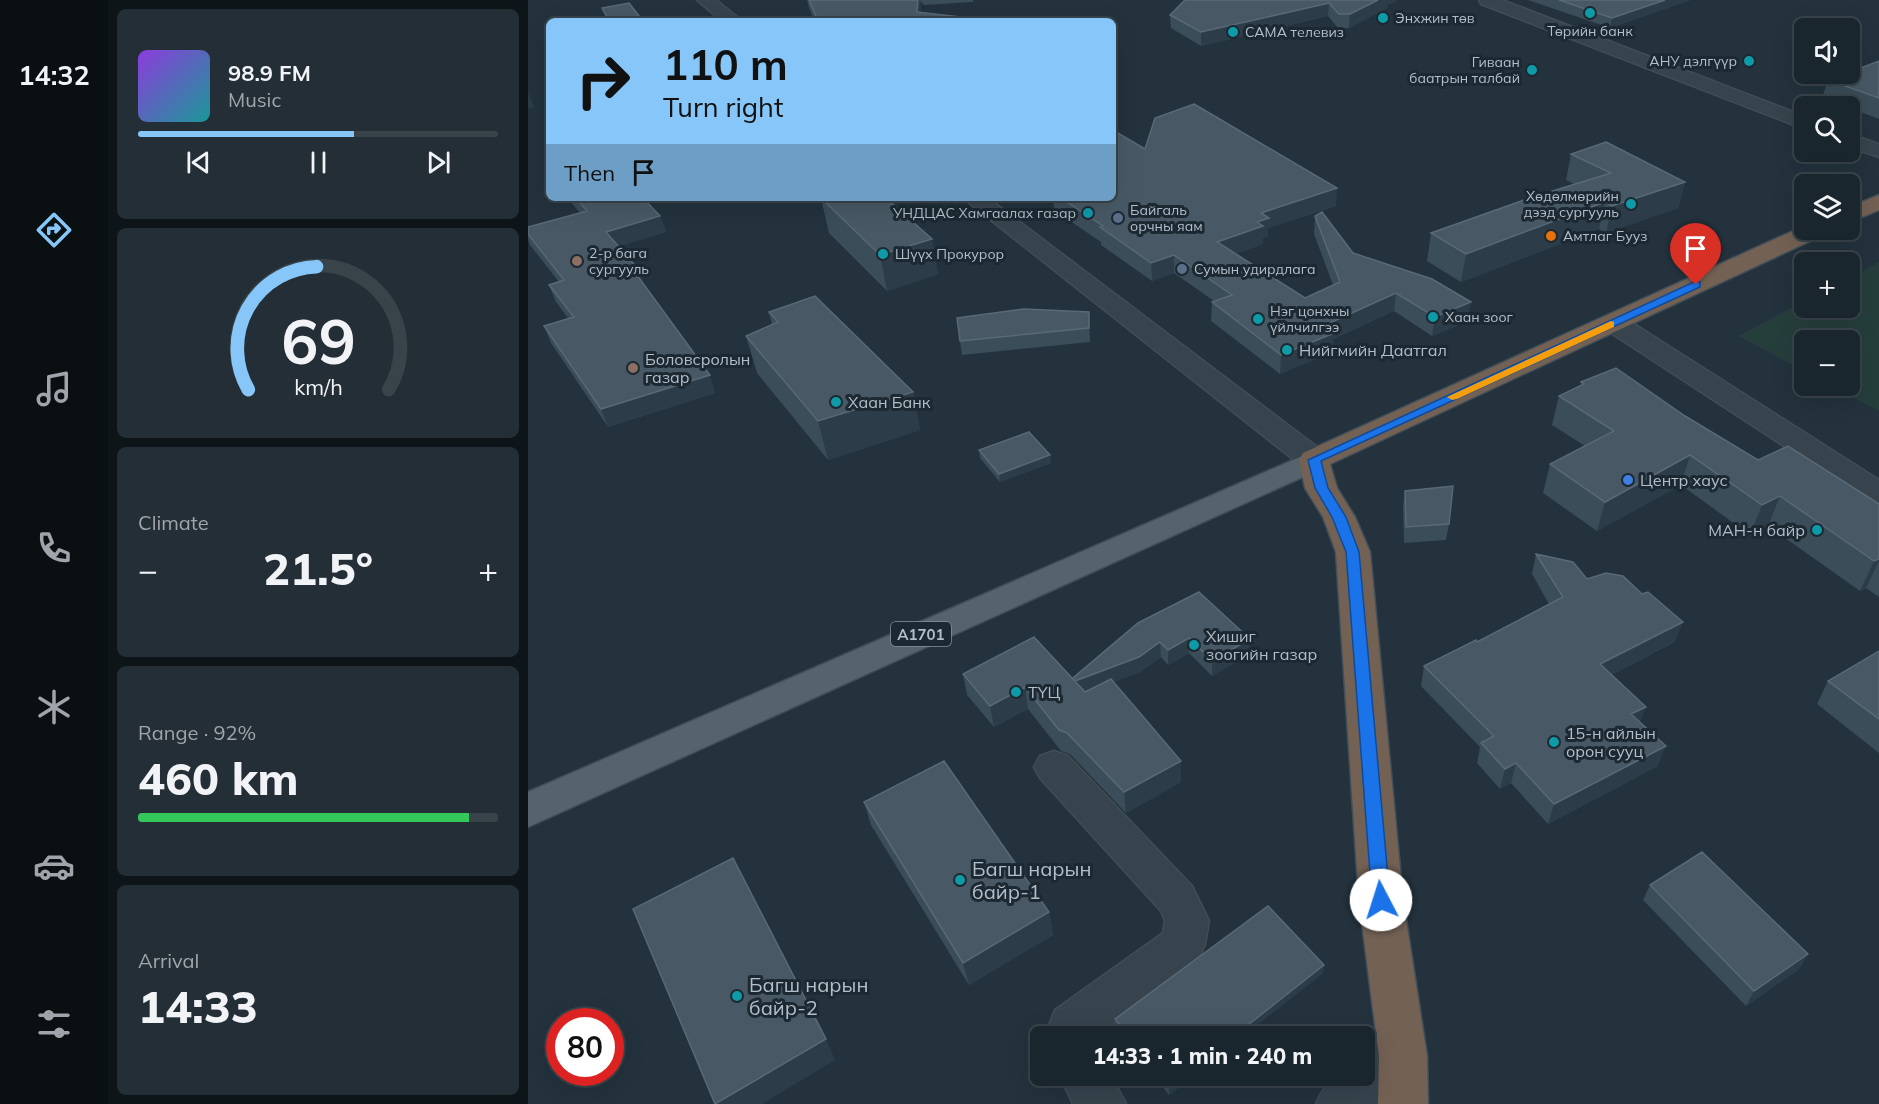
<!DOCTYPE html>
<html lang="en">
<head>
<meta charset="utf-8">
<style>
	body { margin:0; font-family:Mulish,sans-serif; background:#232e36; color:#f1f3f6; height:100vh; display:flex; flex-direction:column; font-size:22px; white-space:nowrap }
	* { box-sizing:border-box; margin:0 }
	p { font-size:20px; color:#9fa5aa }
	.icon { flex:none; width:33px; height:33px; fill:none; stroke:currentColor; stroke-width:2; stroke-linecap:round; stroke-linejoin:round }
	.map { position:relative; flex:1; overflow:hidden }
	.sheet { display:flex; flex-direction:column; gap:9px; padding:9px; background:#0e1519; width:420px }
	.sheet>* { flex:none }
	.banner { position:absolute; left:18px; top:18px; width:570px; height:183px; border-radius:9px; box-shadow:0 6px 24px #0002,0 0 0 2px #38434a; background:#87c6f8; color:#111; overflow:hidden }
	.tools { position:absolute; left:1266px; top:18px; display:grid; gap:12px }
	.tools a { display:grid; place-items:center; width:66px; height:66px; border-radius:9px; background:#1a262e; box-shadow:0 6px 24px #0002,0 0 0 2px #38434a; font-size:30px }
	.speed { position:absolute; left:18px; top:1008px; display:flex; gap:12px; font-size:30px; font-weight:700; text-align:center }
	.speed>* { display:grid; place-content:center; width:78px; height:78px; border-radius:50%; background:#1a262e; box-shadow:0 6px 24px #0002,0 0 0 2px #38434a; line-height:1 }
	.speed .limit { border:9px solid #d22; background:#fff; color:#111 }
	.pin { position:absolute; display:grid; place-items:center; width:51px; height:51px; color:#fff; margin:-62px -26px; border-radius:50% 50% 50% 0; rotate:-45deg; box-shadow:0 0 6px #0007 }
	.pin .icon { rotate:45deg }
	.me { position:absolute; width:66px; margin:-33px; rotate:355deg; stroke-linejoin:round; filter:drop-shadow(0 0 4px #0008) }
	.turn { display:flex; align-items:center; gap:21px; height:126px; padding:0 18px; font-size:27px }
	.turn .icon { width:78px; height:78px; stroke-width:2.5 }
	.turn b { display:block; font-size:42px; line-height:51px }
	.then { display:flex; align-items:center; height:57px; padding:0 18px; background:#0003; gap:12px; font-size:22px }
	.big { font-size:45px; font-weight:800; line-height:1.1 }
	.sheet .tile { flex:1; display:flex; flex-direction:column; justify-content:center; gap:9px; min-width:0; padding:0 21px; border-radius:9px; background:#232e36 }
	.sheet .dial { align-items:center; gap:0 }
	.dial svg { height:156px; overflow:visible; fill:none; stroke:#38434a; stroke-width:7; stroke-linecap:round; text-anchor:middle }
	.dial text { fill:#f1f3f6; stroke:none }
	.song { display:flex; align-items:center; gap:18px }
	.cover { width:72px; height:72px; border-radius:9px; background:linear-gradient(135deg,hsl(270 70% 55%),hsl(180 70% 35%)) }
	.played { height:6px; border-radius:3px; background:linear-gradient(90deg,#87c6f8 60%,#38434a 60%) }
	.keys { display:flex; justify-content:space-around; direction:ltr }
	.heat { display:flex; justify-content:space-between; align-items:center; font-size:33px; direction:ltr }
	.charge { height:9px; border-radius:4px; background:linear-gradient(90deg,#34c759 92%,#38434a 0) }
	.trip { position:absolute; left:502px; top:1026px; width:345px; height:60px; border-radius:9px; background:#1a262e; box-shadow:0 6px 24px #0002,0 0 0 2px #38434a; font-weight:800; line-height:60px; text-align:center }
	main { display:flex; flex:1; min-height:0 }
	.tab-bar { display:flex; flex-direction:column; width:108px; justify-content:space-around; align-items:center; background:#0a0f12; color:#9fa5aa }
	.tab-bar .icon { width:42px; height:42px }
	.tab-bar .selected { color:#87c6f8 }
	.tab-bar b { font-size:27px; color:#f1f3f6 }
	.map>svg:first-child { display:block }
</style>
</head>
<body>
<main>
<nav class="tab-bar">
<b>14:32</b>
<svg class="icon selected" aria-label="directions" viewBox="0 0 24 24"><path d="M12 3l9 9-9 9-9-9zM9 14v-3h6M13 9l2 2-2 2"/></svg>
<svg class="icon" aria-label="music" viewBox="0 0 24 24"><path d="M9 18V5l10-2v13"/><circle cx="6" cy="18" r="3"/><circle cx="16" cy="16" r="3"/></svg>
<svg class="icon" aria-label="phone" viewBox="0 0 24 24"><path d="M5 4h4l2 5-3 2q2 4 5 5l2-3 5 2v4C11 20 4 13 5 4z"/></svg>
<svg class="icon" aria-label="climate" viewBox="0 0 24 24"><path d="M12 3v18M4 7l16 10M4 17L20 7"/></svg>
<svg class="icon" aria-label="car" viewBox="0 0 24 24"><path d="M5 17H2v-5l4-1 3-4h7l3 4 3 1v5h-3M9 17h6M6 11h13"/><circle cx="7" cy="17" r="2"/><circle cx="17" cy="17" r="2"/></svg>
<svg class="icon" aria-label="filters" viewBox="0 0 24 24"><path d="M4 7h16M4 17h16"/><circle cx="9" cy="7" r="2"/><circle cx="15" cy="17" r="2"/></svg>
</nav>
<section class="sheet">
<div class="tile">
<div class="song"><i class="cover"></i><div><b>98.9 FM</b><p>Music</p></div></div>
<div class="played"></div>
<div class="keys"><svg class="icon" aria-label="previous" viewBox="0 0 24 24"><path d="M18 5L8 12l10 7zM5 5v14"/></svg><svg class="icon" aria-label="pause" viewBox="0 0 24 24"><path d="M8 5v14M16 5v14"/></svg><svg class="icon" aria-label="next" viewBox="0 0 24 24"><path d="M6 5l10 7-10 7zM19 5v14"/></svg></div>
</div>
<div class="tile dial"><svg viewBox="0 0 100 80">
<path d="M14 69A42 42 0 1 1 86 69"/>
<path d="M14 69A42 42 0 0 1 49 6" stroke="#87c6f8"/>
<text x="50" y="56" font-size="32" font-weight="700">69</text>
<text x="50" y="72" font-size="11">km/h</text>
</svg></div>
<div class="tile"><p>Climate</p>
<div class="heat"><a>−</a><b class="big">21.5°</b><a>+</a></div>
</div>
<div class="tile"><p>Range · 92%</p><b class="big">460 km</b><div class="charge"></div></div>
<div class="tile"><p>Arrival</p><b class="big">14:33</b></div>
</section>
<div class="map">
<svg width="1351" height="1104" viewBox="0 0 1351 1104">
	<rect width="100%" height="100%" fill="#23323d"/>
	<path fill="#253e3c" d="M1351 262V411L1303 386H1322V340H1276V371L1210 336 1276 301V308H1322V278Z"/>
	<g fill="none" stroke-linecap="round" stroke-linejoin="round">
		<defs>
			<path id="minor" d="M169 0H188L214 21H194Z
				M951 0H974L1276 116V129L953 4Z
				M1322 134 1351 144V157L1322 147Z
				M435 198H460L797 453 801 460 797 467 786 469 775 467Z
				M1086 315 1095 317 1351 480V504L1340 501 1077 329 1073 323 1077 317Z
				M526 751 540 756 664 886 681 921 677 944 671 958 568 1036H517L527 1010 635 933 637 921 633 911 512 778 506 767 512 756Z
				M875 1033 892 1040 899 1056 892 1072 852 1104H788C800 1076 808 1076 837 1076V1055L858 1040Z
				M532 1076H583L598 1104H545Z"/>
			<path id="major" d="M786 451 797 453 801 460 797 467 0 827V792Z"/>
			<path id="highway" d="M1351 195V210L1322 222V207Z
				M1276 226V230H1299L1295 235 802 464 809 488 827 517 842 552 875 900 899 1056 900 1104H850L851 1056 831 900 808 552 795 517 777 488 771 460 775 453Z"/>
		</defs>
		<use href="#minor" stroke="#404d56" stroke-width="3"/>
		<use href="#major" stroke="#404d56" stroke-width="3"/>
		<use href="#highway" stroke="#424f58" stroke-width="3"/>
		<use href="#minor" fill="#37444d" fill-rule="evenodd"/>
		<use href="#major" fill="#55636d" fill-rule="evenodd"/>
		<use href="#highway" fill="#736154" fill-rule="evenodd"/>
	</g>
	<path fill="#3b4d59" d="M279 0H445V2L396 5 393 2 392 12 468 21H287L281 8Z
		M657 0H868V2L860 4 859 8 821 28H810L800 16 673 46 643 28 642 15Z
		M1000 0H1162L1082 28Z
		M1351 61V119L1322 108V106H1317L1294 98 1300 80Z
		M617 149 808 206 740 228V236L735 238V244L707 254 777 298 805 285 786 234 787 216 825 253 940 321 904 336 866 311 805 339 804 352 752 374 683 321 684 302 686 301 646 273 624 281 573 245V242L526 210 525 198H585Z
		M1043 154 1157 182 1150 208 1078 233 1071 229 933 282 899 261 903 233 1046 184 1038 180Z
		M41 198H115L132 216 138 232 91 246 187 393 80 427 23 343 16 326 40 318 28 302 21 285 31 282 2 245 0 239V227L52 213 42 201Z
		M293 198 404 239 410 274 359 291 301 233Z
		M241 312 385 392 392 430 300 460 229 373 218 336 244 325Z
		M561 312 562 342 434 355 432 341Z
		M1053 382 1157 416 1230 460 1351 504V597L1338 588 1332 591 1240 526 1222 535 1153 485 1069 531 1015 493 1022 464 1057 446 1024 425 1031 396 1053 386Z
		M451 450 522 455 523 463 472 482 452 458Z
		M877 491 921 524 918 540 876 543 875 507Z
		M1008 554 1059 579 1147 642 1083 675 1112 722 1130 766 1020 824 983 783 972 789 949 763 952 747 893 686 896 666 949 642 1021 604 1004 574Z
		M610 623 722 639V654L684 676 661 653 640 665 633 657 612 672 585 682 653 782 598 813 542 754 533 751 500 709 466 727 439 695 435 674 545 679Z
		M1351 651V753L1289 704 1300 681Z
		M336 802 521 912 525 935 441 985 343 825Z
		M1122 885 1280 954 1271 969 1218 1006 1115 900Z
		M796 965 795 973 715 1036H595L587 1026V1019Z
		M626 1076H665L641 1095Z"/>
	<path fill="#2c3d49" d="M390 0H392L393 2 392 21 389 12Z
		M850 0H868V2L860 4 859 8 821 28 822 14Z
		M1137 0H1162L1082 28 1084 18Z
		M801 3 800 16 673 46V32Z
		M0 92 6 107 0 108Z
		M1157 182 1150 208 1078 233 1084 206Z
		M809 188 808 206 740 228V236L735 238V244L689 260V242L729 222 733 213Z
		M1077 202 1071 229 933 282 938 254Z
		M132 216 138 232 84 248 78 232Z
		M404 239 410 274 359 291 352 255Z
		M646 255V273L624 281 623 263Z
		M111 270 117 287 106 271Z
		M868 293 866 311 805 339 804 352 752 374 753 355 795 326Z
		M943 302 940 321 904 336 907 317Z
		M182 375 187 393 80 427 73 409Z
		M385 392 392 430 300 460 290 421Z
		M522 455 523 463 472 482 471 474Z
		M1162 455 1153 485 1069 531 1077 502Z
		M1252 496 1240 526 1222 535 1234 505Z
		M1351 559V561L1338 588 1332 591 1346 561Z
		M1155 622 1147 642 1065 684 1072 664Z
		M661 638V653L640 665V650Z
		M722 639V654L684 676V661Z
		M632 642 633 657 612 672 549 696 547 681Z
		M497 687 500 709 466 727 462 706Z
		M1118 707 1110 727 1103 714Z
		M1138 746 1130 766 1020 824 1026 804Z
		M653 761V782L598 813 596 792Z
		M988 763 983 783 972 789 977 769Z
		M521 912 525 935 441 985 435 963Z
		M1280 954 1271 969 1218 1006 1226 991Z
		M796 965 795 973 715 1036H706Z
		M298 1039 307 1060 234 1104H188Z
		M656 1076H665L641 1095V1087Z"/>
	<path fill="#485965" stroke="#596975" stroke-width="1.5" d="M281 0H390L389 12 468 21H290Z
		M657 0H850L822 14H811L801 3 673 32 642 15Z
		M1031 0H1137L1084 18Z
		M101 3 115 21H81L74 8Z
		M1351 61V98L1300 80 1317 74H1322V72Z
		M666 104 809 188 733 213 741 218 729 222 735 226 689 242 777 298 812 282 787 216 794 212 825 253 904 279 943 302 907 317 868 293 795 326 806 333 753 355 684 302 704 295 646 255 623 263 572 227 575 226 533 198H585V130L617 149 627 118Z
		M1078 142 1157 182 1084 206 1077 202 938 254 903 233 1002 198 1083 173 1043 154Z
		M48 198H115L132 216 78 232 111 270 106 271 182 375 73 409 16 326 46 317 21 285 36 280 0 234V227L59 211Z
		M293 198H358L404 239 352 255Z
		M287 296 385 392 290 421 218 336 250 322 241 312Z
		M496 309 561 312V328L432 341 429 318Z
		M1088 368 1157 416 1230 460 1260 446 1351 504V559L1346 561 1252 496 1234 505 1162 455 1077 502 1022 464 1086 431 1031 396 1056 384 1053 382Z
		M501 432 522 455 471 474 451 450Z
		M925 486 921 524 878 527 877 491Z
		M1008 554 1045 562 1059 579 1078 573 1095 576 1114 594 1120 592 1155 622 1072 664 1118 707 1103 714 1138 746 1026 804 988 763 977 769 953 743 966 736 896 666 948 640 949 642 1035 597Z
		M671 592 722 639 684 661 661 638 640 650 632 642 611 657 547 681 545 678 610 623Z
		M506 637 557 692 583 679 653 761 596 792 539 733 531 730 497 687 462 706 435 674Z
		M1351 651V719L1300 681Z
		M416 761 521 912 435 963 336 802Z
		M1174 852 1280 954 1226 991 1122 885Z
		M205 858 298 1039 187 1104 105 909Z
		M740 906 796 965 706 1036H601L587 1019Z
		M631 1076H656L641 1087Z"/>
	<path fill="#1a73e8" stroke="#114b97" stroke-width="1.5" d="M1168 281 1172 282V287L793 461 800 488 818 517 831 552 862 900 860 905 853 908 847 905 844 900 818 552 804 517 787 488 780 460Z"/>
	<path fill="#f59e0b" d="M1083 321 1086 322V327L929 399 924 400 919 397Z"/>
	<g fill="#0f9aa8" stroke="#1c2932" stroke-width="2">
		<circle cx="1062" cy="13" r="6"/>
		<circle cx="855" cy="18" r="6"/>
		<circle cx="705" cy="32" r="6"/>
		<circle cx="1221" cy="61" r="6"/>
		<circle cx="1004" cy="70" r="6"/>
		<circle cx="1103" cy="204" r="6"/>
		<circle cx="560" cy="213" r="6"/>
		<circle cx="355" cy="254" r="6"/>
		<circle cx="905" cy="317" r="6"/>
		<circle cx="730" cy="319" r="6"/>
		<circle cx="759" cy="350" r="6"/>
		<circle cx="308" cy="402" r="6"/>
		<circle cx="1289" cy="530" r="6"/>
		<circle cx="666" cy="645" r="6"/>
		<circle cx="488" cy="692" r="6"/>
		<circle cx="1026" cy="742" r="6"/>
		<circle cx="432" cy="880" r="6"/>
		<circle cx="209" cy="996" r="6"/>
	</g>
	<g fill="#5c6f8a" stroke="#1c2932" stroke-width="2">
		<circle cx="590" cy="218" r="6"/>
		<circle cx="654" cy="269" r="6"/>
	</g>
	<circle fill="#e8710a" stroke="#1c2932" stroke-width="2" cx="1023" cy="236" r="6"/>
	<g fill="#8d6e63" stroke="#1c2932" stroke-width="2">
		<circle cx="49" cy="261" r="6"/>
		<circle cx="105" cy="368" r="6"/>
	</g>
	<circle fill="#3f7fe0" stroke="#1c2932" stroke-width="2" cx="1100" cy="480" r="6"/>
	<g text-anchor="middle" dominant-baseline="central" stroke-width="6" stroke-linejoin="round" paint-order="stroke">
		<g font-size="14" fill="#b3bfc8" stroke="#1c2932" text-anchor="start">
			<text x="867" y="18">Энхжин төв</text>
			<text x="1062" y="31" text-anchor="middle">Төрийн банк</text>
			<text x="717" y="32">САМА телевиз</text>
			<text x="1209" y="61" text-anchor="end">АНУ дэлгүүр</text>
			<text x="992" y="62" text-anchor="end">Гиваан<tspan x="992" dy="16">баатрын талбай</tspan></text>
			<text x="1091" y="196" text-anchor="end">Хөдөлмөрийн<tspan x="1091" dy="16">дээд сургууль</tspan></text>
			<text x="602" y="210">Байгаль<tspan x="602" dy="16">орчны яам</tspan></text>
			<text x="548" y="213" text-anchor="end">УНДЦАС Хамгаалах газар</text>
			<text x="1035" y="236">Амтлаг Бууз</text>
			<text x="61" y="253">2-р бага<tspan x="61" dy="16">сургууль</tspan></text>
			<text x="367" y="254">Шүүх Прокурор</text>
			<text x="666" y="269">Сумын удирдлага</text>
			<text x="742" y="311">Нэг цонхны<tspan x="742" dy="16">үйлчилгээ</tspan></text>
			<text x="917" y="317">Хаан зоог</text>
		</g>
		<rect fill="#1c2932" stroke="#86929b" stroke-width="1.5" x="363" y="622" width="60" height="24" rx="4.5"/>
		<g font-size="15" font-weight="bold" fill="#b3bfc8">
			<text x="393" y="634">A1701</text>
		</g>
		<g font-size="16" fill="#b3bfc8" stroke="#1c2932" text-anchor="start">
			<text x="771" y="350">Нийгмийн Даатгал</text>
			<text x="117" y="359">Боловсролын<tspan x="117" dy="18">газар</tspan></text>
			<text x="320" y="402">Хаан Банк</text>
			<text x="1112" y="480">Центр хаус</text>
			<text x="1277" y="530" text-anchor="end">МАН-н байр</text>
			<text x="678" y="636">Хишиг<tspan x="678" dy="18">зоогийн газар</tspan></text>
			<text x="500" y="692">ТҮЦ</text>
			<text x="1038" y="733">15-н айлын<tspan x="1038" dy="18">орон сууц</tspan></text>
		</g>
		<g font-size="20" fill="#b3bfc8" stroke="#1c2932" text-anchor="start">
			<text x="444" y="868">Багш нарын<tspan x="444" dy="23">байр-1</tspan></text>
			<text x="221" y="984">Багш нарын<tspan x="221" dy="23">байр-2</tspan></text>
		</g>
	</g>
</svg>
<div class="tools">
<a><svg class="icon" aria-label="sound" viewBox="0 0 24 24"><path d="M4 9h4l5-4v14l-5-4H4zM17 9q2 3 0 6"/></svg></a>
<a><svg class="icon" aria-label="search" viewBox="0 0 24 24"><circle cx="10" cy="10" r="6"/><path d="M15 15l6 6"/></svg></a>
<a><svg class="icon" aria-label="layers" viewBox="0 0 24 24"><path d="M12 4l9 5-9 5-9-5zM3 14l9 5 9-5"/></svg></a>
<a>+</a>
<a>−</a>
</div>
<div class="speed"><div class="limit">80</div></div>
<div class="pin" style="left:1168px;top:285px;background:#d93025"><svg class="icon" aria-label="arrive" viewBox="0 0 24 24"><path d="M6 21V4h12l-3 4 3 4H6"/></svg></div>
<svg class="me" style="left:853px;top:900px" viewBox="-20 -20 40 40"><circle r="19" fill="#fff"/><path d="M0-13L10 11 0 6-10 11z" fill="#1a73e8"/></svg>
<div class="trip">14:33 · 1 min · 240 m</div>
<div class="banner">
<div class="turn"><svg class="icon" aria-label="right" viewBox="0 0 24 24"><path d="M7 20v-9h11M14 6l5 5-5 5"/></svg><div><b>110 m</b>Turn right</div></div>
<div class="then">Then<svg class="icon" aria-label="arrive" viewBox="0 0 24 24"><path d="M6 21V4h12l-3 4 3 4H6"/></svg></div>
</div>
</div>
</main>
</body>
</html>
